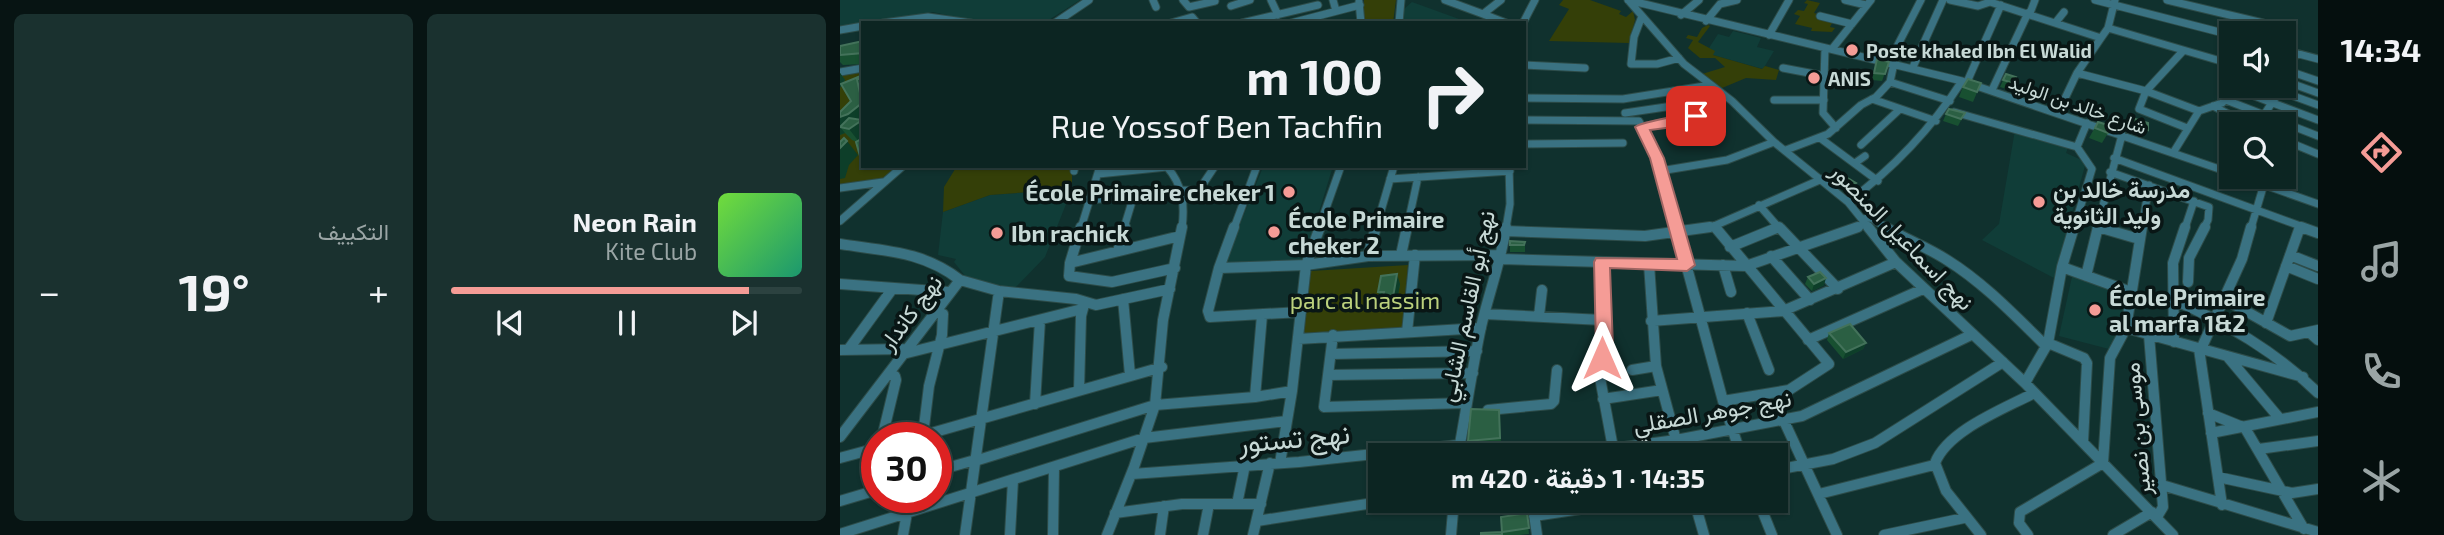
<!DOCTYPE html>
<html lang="ar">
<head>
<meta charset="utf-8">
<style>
	body { margin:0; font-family:"Exo 2",Vazirmatn,sans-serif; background:#1a312f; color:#f1f3f6; direction:rtl; height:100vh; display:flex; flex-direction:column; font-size:26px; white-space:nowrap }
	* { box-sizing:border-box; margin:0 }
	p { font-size:23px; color:#9aa5a5 }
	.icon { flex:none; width:38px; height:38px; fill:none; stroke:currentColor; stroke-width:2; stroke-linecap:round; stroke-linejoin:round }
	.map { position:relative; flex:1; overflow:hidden; direction:ltr }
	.details { display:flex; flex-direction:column; gap:14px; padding:14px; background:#071413; width:840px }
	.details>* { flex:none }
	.hud { position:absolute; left:21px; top:21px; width:665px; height:147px; border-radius:0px; box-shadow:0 2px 5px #0004,0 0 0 2px #2c4240; direction:rtl; background:#0c2522; color:#f1f3f6; overflow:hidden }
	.fabs { position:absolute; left:1379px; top:21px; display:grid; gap:14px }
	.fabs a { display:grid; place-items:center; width:77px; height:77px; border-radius:0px; background:#0c2522; box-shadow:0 2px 5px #0004,0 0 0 2px #2c4240; font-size:35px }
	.speed { position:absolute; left:21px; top:422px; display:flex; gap:14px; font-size:35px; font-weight:700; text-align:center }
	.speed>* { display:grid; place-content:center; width:91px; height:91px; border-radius:50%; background:#0c2522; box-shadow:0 2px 5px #0004,0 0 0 2px #2c4240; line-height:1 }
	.speed .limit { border:10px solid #d22; background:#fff; color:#111 }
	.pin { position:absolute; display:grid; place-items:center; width:60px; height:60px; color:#fff; margin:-30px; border-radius:14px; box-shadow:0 4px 10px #0006 }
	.me { position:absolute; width:77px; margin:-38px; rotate:0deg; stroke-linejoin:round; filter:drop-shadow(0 0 5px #0008) }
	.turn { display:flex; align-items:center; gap:24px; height:147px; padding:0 28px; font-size:32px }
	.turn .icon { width:91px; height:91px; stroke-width:2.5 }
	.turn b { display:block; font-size:49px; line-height:60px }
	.big { font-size:52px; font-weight:700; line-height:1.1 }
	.details .tile { flex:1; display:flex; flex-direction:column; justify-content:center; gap:10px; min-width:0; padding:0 24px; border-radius:10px; background:#1a312f }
	.song { display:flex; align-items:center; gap:21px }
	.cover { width:84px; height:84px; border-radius:10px; background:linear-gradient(135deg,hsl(100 70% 55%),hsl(160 70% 35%)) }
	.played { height:7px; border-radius:4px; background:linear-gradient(90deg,#f59c96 85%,#2c4240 85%) }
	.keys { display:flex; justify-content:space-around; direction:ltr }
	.heat { display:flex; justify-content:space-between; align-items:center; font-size:38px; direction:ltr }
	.details .tiles { flex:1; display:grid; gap:14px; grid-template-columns:repeat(2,1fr) }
	.trip { position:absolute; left:528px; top:443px; width:420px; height:70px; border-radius:0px; background:#0c2522; box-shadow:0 2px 5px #0004,0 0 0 2px #2c4240; font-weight:700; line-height:70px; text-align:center; direction:rtl }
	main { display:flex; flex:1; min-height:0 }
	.menu { display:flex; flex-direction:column; width:126px; justify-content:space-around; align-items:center; background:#050f0e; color:#9aa5a5 }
	.menu .icon { width:49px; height:49px }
	.menu .active { color:#f59c96 }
	.menu b { font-size:32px; color:#f1f3f6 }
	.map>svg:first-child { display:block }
</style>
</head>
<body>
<main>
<nav class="menu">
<b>14:34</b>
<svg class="icon active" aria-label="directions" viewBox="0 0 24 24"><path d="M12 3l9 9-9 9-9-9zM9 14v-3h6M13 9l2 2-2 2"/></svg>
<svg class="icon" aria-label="music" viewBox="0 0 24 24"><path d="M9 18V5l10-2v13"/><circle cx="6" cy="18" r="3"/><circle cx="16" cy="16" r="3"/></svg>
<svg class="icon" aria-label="phone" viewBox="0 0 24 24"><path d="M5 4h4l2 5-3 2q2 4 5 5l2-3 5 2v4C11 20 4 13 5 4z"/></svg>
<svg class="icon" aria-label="climate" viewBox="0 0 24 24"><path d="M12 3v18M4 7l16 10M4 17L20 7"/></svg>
</nav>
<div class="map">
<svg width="1478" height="535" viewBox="0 0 1478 535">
	<rect width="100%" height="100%" fill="#10312e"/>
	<path fill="#103d38" d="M0 0H240L204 23H143L93 12 0 27Z
		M572 2 630 23H563L564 9Z
		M893 31 921 38 917 47 934 51 923 69 873 55 869 48 878 34 889 37Z
		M1175 130 1228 148 1226 153 1246 162 1214 278 1142 240 1159 224Z
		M493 166 463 264H384L423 167Z
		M232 189 205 257 173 290 130 282 114 262 116 259 98 255 103 212 150 195Z
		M1233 272 1288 293 1283 326 1269 349 1219 336Z"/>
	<path fill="#343f08" d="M524 0H556L553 23H524Z
		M723 0H750L781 11 779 14 786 17 793 11 795 20 789 43 709 41 729 9 719 5Z
		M967 0 980 3 974 13 994 19 990 27 995 28 992 32 971 31 972 28 955 24 960 16 954 14 958 10 964 11 968 4 964 3Z
		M868 25 870 26 858 42 875 51 873 55 922 69 925 66 939 70 936 80 906 78 882 88 862 74 885 67 875 58H860L848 48 853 40 846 38 848 35 857 37 862 28Z
		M23 71V166H60L46 180 0 186V76Z
		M117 166H232V189L150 195 103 212 104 187Z
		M568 265 562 331 460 336 471 271Z"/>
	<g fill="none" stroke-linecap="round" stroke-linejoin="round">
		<defs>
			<path id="minor-far1" d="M313 0 316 7
				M343 0 349 7 375 1
				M431 0 438 15
				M493 0 496 11
				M605 0 643 14
				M661 0 643 14 666 23
				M788 0 1122 81 1391 173
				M1005 0 1026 5
				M1110 0 1138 6 1150 2 1261 38 1268 28 1275 0
				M1255 0 1391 35
				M1327 0 1423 23
				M789 1 844 64 892 101 934 142 1008 202 1029 228
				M519 2 521 23
				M391 6 410 0
				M1190 13 1195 0
				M841 15 859 0
				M802 16 794 37 791 64H817L839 58
				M980 16 1012 24
				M866 21 880 4 897 0
				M1216 22 1224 12
				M43 23 88 17 131 23
				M215 23 249 0
				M331 23 352 17 357 23
				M402 23 478 5
				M451 23 520 5
				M559 23 561 0
				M683 23 695 0
				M1268 28 1391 64
				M0 30 23 26
				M929 35 949 0
				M985 48 983 113 996 128
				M992 49 1031 0
				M1444 50 1478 59
				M1343 51 1306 91 1299 109 1347 128
				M1049 62 1081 0
				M684 65 745 68
				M1073 67 1103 0
				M943 68 985 76
				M1449 71 1478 81
				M0 72 23 68
				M1237 73 1306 91 1359 111 1333 153
				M1445 81 1478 93
				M1050 82 1110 101
				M1127 82 1161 5
				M1444 83 1456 53
				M1396 89 1478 120
				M1152 90 1188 13
				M1440 91 1478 105
				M684 98 783 99 871 85
				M1032 99 1096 121
				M934 100H984
				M1386 100 1478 136
				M1373 106 1408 124
				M1359 111 1382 103 1388 97
				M1114 112 1237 147
				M785 113 846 104
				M1218 113 1237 73 1261 38
				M684 120 799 121 817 158 836 228
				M1418 124 1443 86
				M802 127 856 116 833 91
				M980 138 1038 181
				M1444 140 1478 154
				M684 144 783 143
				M1021 145 1060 109
				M946 150 988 134 1021 105 1036 97 1050 82 1054 63
				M1274 158 1466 228
				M1015 163 1025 156
				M234 171 235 166
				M820 171 887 160 934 142
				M1385 171 1391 159
				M1270 172 1369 207 1368 220 1364 228
				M258 174 327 167C343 185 345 205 342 228
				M1402 177 1478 204
				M550 179 670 171
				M0 188 43 182
				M359 190 375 166
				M251 200 342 190 409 192
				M1008 202C1054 168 1091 129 1122 81
				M919 205 939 228
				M1022 219 1031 218 1047 228
				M0 221 63 166
				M874 226 876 228
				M1256 226 1264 228
				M241 228 260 166
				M284 228 294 195
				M394 228 417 166
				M479 228 501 166
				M536 228 554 166
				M567 228 578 177
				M666 228 670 204 669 166
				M859 228 874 226 982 179
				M1013 228 1026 224
				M1234 228 1252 169 1237 147 1247 123
				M1257 228 1282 135
				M1302 228 1309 185
				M1345 228 1354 201
				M1411 228 1424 184"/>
			<path id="minor" d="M241 227 230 263 229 276 272 282 335 268
				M394 227 379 268 466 265 528 256 661 255
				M836 227 883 401 901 455
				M875 227 989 364 949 390 883 401
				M1028 227 1056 262 1185 383 1333 535
				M1045 227C1065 239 1087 247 1107 260 1144 283 1175 316 1206 346
				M1258 227 1299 239
				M1461 227 1478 233
				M940 228 998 289
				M665 231 805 236 870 227
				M0 244C45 251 83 251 120 280L0 437
				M890 247 939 227
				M278 251 285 227
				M561 255 567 227
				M1450 255 1478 266
				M528 256 536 227
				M931 256 970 300
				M661 259 906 266 1018 227
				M762 262 764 347 758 367 773 448
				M230 263 340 236
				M809 264 816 366 840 455
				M883 265 891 292
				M1446 266 1478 279
				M1222 267 1291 292
				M379 268 368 311 370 317 461 312
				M1246 276 1258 227
				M120 280 159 291 236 299 256 305 330 289
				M1348 282 1349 258 1365 227
				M0 284 109 292
				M283 299 290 375
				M1332 299C1386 323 1435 351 1478 393
				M1384 299 1450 336 1478 330
				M907 313 929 370
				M645 314 762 320
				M699 316 702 290
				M811 321 943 311 1056 262
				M1426 323 1460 227
				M1286 328 1463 377
				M567 332 575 255
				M1470 333 1478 340
				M493 335 484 407 626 403
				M1309 335 1323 507 1317 517
				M458 339 641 328
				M968 340 1083 289
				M1334 342 1333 263 1345 227
				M1208 343 1244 358 1247 363 1243 442
				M1359 349 1382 505
				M1361 349 1402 259 1411 227
				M0 350 65 349
				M8 350 53 288
				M63 354 242 309
				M491 354 637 351
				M1387 356 1440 419
				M792 370 816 366
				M488 375 633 373
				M1185 383 1208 343 1222 267 1234 227
				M239 390 241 316 244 305
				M415 397 422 315
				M763 399 822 390
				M195 404 200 320
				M648 410 711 404 714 401 717 370
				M1368 413 1405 428 1464 529
				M944 421 997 535
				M1371 433 1478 412
				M83 435 89 386 102 335 103 314 93 311
				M42 438 56 380 55 376 48 374
				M74 438 322 367
				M1419 449 1478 441
				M618 455C626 412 632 369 641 327 649 293 661 261 666 227
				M726 455 836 440 962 416 1133 334
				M0 458 37 448
				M135 461 315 405 415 397 452 391
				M440 463 452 391 466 265 480 227
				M936 470 993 459 1035 443 1163 362
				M96 471 135 460
				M292 474 459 462 619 445
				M1378 477 1452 493 1478 489
				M1322 485 1478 532
				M979 494 1094 465
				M692 500 697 535
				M854 500 864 535
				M918 500 932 535
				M0 501 37 490
				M397 504 405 465
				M275 513 342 504H421
				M694 516 801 500
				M417 521 553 500
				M0 534 304 438 446 421
				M63 535 67 513
				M125 535 159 291
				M170 535 173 480
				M213 535 214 468
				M267 535 294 467 315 405 323 320 342 227
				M320 535 324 506
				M363 535 369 504
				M413 535 430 463
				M611 535 614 500
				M1044 535 1124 518
				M1141 535 1106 491 1095 463C1108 430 1164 409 1194 393
				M1188 535 1179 523 1180 512 1263 463 1270 358 1286 328 1302 227
				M1273 535 1312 512"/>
		</defs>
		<use href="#minor-far1" stroke="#2d4c49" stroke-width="9"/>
		<use href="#minor" stroke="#2d4c49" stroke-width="12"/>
		<use href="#minor-far1" stroke="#3a7282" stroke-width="7"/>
		<use href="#minor" stroke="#3a7282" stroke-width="10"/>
	</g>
	<path fill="#185031" d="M23 41V64L3 65 0 62V46Z
		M1037 59 1049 62 1042 81 1032 80Z
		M0 73 5 80 3 83 23 75V160L20 156 17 142 12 140 5 133 0 135V112L11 101 1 85 0 88Z
		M1166 74 1176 77 1170 90 1160 87Z
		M1141 83 1133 102 1119 97 1123 87Z
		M1125 113 1118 126 1103 121 1106 114Z
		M1289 117 1308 130 1303 137 1283 129 1284 124Z
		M1258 122 1268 133 1262 143 1249 138Z
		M1001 180 1016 183 1013 190 1008 194 999 187Z
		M685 242V252H670V245Z
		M968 277 984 285 972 291 965 284Z
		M560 284 556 307H546L545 302 541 303 538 292Z
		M989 333 1026 343 1023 349 1003 359 987 340Z
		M660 417 661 446 629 448 628 441Z
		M713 500H735V502L714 506Z
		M687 513 689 534 680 535H641L662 532Z"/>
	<path fill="#0d3e29" d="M0 73 5 80 0 88Z
		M17 79 23 87V141L20 143 9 129 0 127 5 133 0 135V117L8 114Z
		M7 141 18 155 9 165 5 178 0 179V148Z
		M28 166H42L43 167 32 170Z
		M1016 183 1013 190 1008 194 1010 187Z
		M557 274 560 284 556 307 553 297Z
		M986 278 984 285 972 291 974 284Z
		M1026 343 1023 349 1003 359 1006 352Z"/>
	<path fill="#2b5f43" stroke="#43725a" stroke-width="2" d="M23 41V53L0 55V46Z
		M1037 59 1049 62 1045 74 1034 73Z
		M1166 74 1176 77 1173 83 1163 80Z
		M23 75V79H17L22 103 8 114 0 117V112L11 101 1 84Z
		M1128 79 1141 83 1137 92 1123 87Z
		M1109 109 1125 113 1121 119 1106 114Z
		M1289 117 1308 123V130L1288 122Z
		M9 118 22 120 9 129 0 127Z
		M1258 122 1271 126 1268 133 1255 128Z
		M4 138 7 141 0 148V142Z
		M23 138V156H20L16 142Z
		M1006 177 1016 183 1010 187 1001 180Z
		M670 241 685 242 684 245H670Z
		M980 272 986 278 974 284 968 277Z
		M557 274 553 297H543L544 292H538L541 276Z
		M1010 324 1026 343 1006 352 989 333Z
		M631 409 659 410 660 438 628 441Z
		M687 513 689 528 662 532 661 517Z
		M662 532V535H641V533Z"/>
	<path fill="#f59c96" stroke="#9f6562" stroke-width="2" d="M856 112 861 113V119L841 126 810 130 824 158 855 265 847 271 770 268 773 347 768 363H756L753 358 756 347 754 262 756 258 837 259 810 158 795 127C802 121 843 116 856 112Z"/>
	<g fill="#f59c96" stroke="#091615" stroke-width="2.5">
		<circle cx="1012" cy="50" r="7"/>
		<circle cx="974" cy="78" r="7"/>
		<circle cx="449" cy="192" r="7"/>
		<circle cx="1199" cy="202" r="7"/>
		<circle cx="434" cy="232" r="7"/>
		<circle cx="157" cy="233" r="7"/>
		<circle cx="1255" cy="310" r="7"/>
	</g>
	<g text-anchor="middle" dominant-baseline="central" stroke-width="7" stroke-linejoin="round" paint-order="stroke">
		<g font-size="19" font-weight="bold" fill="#c7d9d6" stroke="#091615" text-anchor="start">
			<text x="1026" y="50">Poste khaled Ibn El Walid</text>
			<text x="988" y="78">ANIS</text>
		</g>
		<g font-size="19" fill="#c7d9d6" stroke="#091615">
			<text transform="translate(1238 104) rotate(19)">شارع خالد بن الوليد</text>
		</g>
		<g font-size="23" font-weight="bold" fill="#c7d9d6" stroke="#091615" text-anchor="start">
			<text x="1213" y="189">مدرسة خالد بن<tspan x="1213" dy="26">وليد الثانوية</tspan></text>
			<text x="435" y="192" text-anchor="end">École Primaire cheker 1</text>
			<text x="448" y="219">École Primaire<tspan x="448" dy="26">cheker 2</tspan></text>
			<text x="171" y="233">Ibn rachick</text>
			<text x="1269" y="297">École Primaire<tspan x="1269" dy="26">al marfa 1&amp;2</tspan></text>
		</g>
		<g font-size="23" fill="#c7d9d6" stroke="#091615">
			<text transform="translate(1063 236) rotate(46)">نهج اسماعيل المنصور</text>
			<text transform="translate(626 306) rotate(-78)">نهج أبو القاسم الشابي</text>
			<text transform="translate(70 312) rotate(-53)">نهج كاندار</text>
			<text transform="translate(872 411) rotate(-10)">نهج جوهر الصقلي</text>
			<text transform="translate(1296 429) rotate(-95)">موسى بن نصير</text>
		</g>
		<g font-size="23" fill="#bbd17c" stroke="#091615">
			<text x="525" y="300">parc al nassim</text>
		</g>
		<g font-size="28" fill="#c7d9d6" stroke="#091615">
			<text transform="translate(454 437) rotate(-5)">نهج تستور</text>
		</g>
	</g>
</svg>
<div class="fabs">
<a><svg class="icon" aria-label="sound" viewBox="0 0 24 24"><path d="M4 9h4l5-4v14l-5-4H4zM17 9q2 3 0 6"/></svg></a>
<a><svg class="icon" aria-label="search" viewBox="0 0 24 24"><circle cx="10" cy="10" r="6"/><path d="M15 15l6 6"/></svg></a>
</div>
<div class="speed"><div class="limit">30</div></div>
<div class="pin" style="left:856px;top:116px;background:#d93025"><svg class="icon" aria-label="arrive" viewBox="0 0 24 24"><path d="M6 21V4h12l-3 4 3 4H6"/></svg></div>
<svg class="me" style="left:762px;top:358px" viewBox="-20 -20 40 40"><path d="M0-17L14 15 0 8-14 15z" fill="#f59c96" stroke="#fff" stroke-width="4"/></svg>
<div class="trip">14:35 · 1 دقيقة · 420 m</div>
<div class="hud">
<div class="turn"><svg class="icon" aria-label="right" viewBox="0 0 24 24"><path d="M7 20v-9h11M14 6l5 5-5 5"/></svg><div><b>100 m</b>Rue Yossof Ben Tachfin</div></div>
</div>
</div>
<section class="details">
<div class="tiles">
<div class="tile">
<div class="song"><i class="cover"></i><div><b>Neon Rain</b><p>Kite Club</p></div></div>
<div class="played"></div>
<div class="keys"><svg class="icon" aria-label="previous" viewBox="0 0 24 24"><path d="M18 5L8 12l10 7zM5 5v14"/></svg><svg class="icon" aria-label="pause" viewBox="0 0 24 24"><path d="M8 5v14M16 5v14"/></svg><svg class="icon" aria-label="next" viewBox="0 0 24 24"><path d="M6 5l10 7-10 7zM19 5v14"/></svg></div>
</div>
<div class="tile"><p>التكييف</p>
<div class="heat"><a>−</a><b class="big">19°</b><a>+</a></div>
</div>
</div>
</section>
</main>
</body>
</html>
